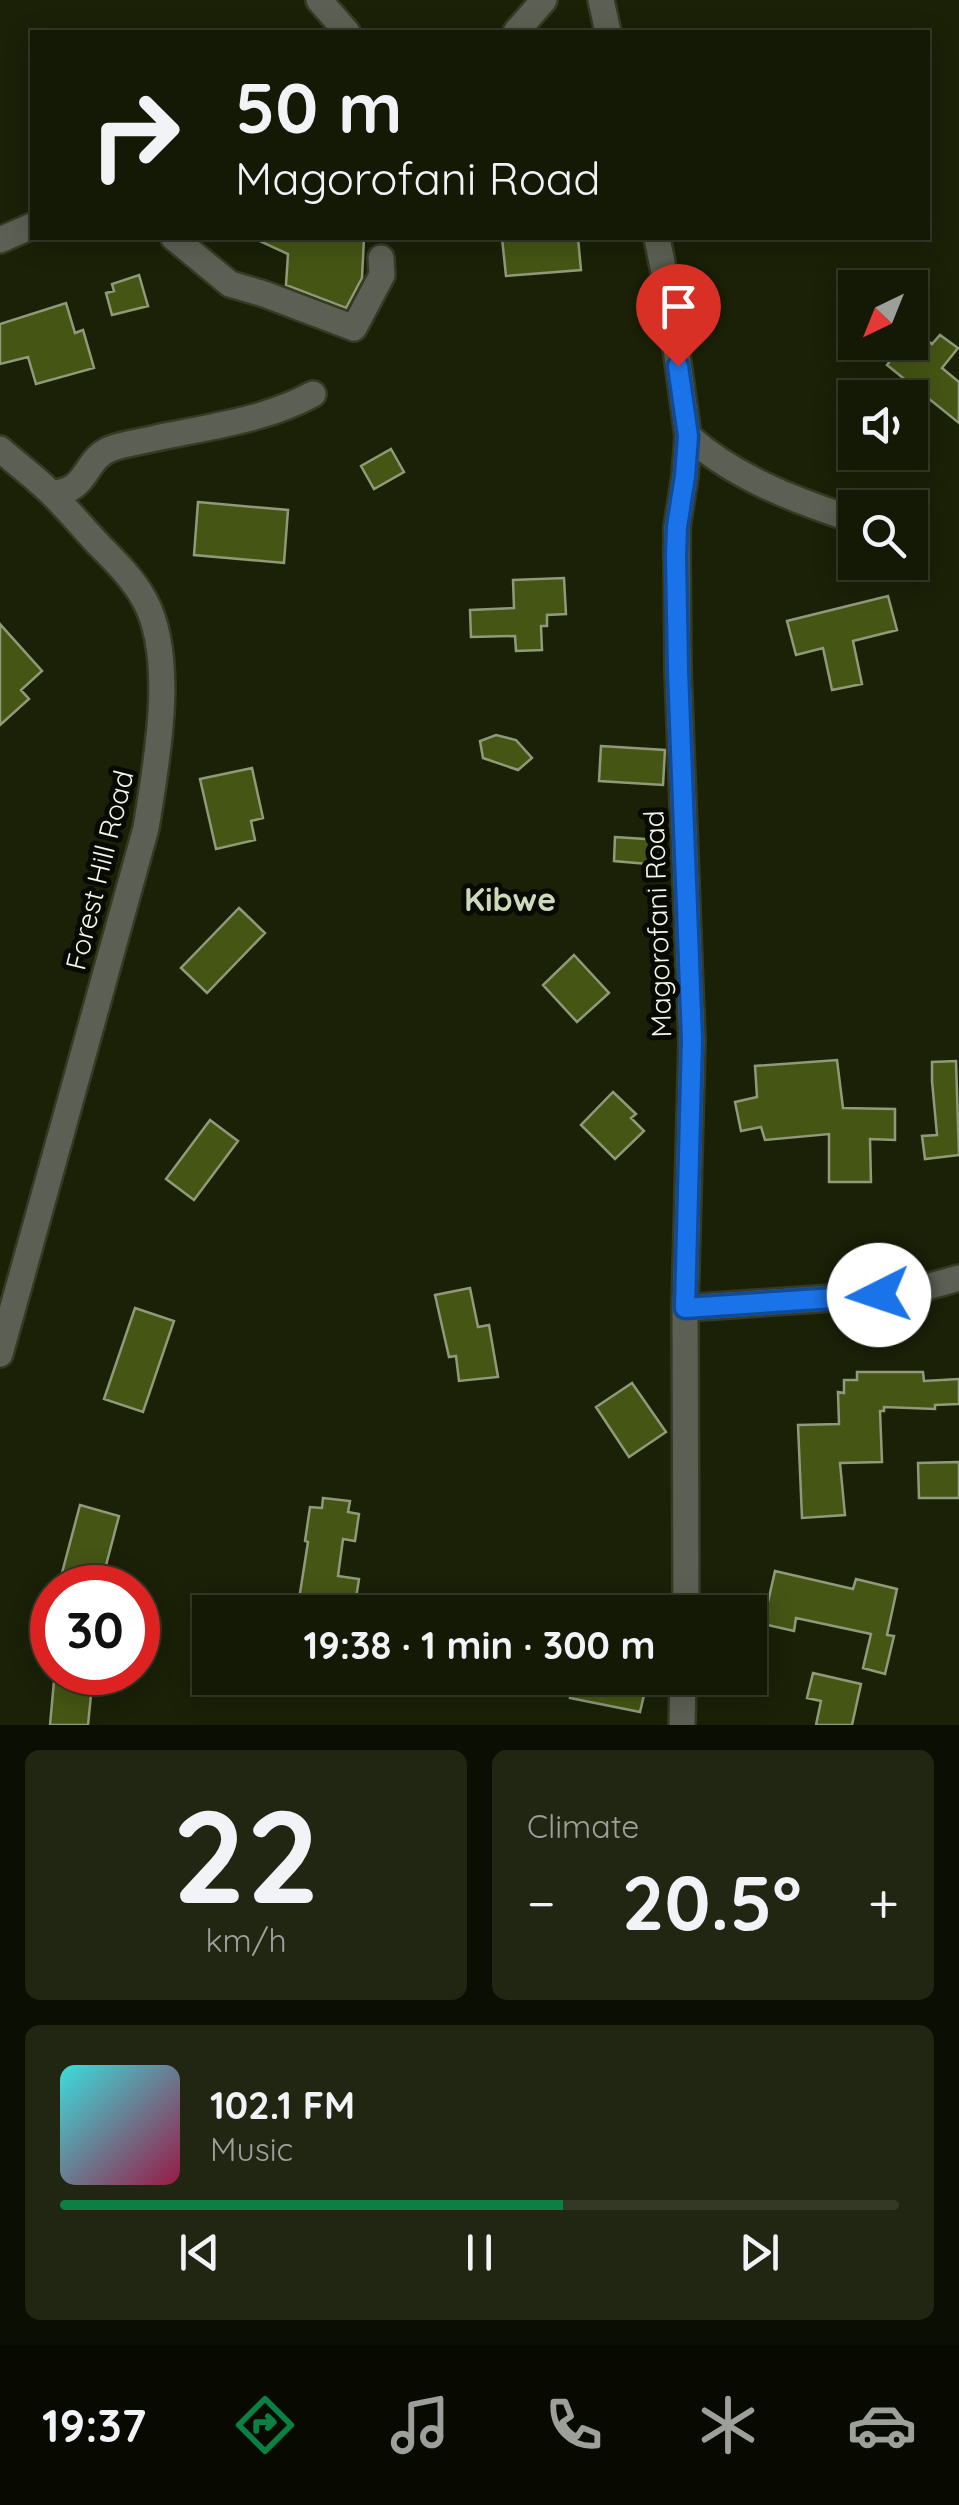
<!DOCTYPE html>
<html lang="en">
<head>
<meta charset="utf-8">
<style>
	body { margin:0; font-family:Quicksand,sans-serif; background:#212613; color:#f1f3f6; height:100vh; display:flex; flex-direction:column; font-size:38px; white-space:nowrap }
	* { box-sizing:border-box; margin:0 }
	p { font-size:32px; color:#9da09a }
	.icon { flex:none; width:55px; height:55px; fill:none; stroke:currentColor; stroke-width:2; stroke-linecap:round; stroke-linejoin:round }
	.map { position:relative; height:1725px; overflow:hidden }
	.details { display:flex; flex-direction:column; gap:25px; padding:25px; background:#0b0e03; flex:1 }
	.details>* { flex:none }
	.banner { position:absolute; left:30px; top:30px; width:900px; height:210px; border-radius:0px; box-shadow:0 5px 25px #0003,0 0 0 2px #333827; background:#141905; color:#f1f3f6; overflow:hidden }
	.needle { width:65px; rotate:223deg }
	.tools { position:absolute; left:838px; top:270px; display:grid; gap:20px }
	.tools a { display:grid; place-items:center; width:90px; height:90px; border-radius:0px; background:#141905; box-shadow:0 5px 25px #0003,0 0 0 2px #333827; font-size:50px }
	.speed { position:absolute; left:30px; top:1565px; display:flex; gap:20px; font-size:50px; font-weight:700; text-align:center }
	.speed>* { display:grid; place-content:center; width:130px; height:130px; border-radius:50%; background:#141905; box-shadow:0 5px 25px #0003,0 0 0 2px #333827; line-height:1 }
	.speed .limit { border:15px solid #d22; background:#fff; color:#111 }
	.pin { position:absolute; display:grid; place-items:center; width:85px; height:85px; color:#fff; margin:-102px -42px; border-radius:50% 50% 50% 0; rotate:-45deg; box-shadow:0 0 10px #0007 }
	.pin .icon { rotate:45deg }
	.me { position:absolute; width:110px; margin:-55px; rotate:266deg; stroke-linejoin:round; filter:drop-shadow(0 0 8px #0008) }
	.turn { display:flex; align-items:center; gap:35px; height:210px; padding:0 40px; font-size:45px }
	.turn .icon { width:130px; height:130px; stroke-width:2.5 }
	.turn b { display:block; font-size:70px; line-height:85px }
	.big { font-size:75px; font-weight:700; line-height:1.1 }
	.details .tile { flex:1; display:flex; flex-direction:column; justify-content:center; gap:15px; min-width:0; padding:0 35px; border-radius:15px; background:#212613 }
	.details .dial { align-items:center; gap:0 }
	.dial b { font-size:130px; line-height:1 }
	.song { display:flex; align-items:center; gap:30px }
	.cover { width:120px; height:120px; border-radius:15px; background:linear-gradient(135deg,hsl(180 70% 55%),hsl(340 70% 35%)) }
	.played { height:10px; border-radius:5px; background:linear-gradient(90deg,#0b8043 60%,#333827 60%) }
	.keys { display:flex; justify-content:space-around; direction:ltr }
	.heat { display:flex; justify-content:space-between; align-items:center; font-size:55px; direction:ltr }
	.details .tiles { flex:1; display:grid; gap:25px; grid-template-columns:1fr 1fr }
	.tile:last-child { grid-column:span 2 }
	.trip { position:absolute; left:192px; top:1595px; width:575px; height:100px; border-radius:0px; background:#141905; box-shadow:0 5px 25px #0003,0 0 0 2px #333827; font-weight:700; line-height:100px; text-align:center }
	.dock { display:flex; height:160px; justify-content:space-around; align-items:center; background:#080a02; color:#9da09a }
	.dock .icon { width:70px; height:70px }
	.dock .on { color:#0b8043 }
	.dock b { font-size:45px; color:#f1f3f6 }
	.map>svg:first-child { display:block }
</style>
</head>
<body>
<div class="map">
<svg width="959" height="1725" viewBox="0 0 959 1725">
	<rect width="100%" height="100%" fill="#1a2107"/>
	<path fill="#455514" stroke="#909a7b" stroke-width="2.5" d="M253 238H364L362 278 346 308 286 285 288 254Z
		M502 238H578L581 270 506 276Z
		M139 275 148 306 112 315 106 293 114 291 112 284Z
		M66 303 75 333 83 330 94 368 36 384 28 357 0 364V324Z
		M916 332 932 344 940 335 958 348 942 368 959 382V423L887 365 904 342H910Z
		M391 449 404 472 374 489 361 466Z
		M198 502 288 510 284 563 194 555Z
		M564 578 566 614 547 615V626H541L542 650 516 651 515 636 471 637 470 610 514 608 513 580Z
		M888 596 897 630 853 641 862 684 832 690 823 648 796 655 787 621Z
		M0 624 42 671 21 690 29 699 0 725Z
		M496 735 516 740 532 758 518 770 483 758 480 741Z
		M601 746 665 750 663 785 599 781Z
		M252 768 263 818 251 821 255 840 216 849 200 779Z
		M615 837 660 840 659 865 614 861Z
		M239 908 265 933 207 993 181 968Z
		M574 955 609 993 577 1022 543 985Z
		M837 1060 843 1108 895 1109V1140L870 1139 871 1182H829V1134L765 1140 761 1127 741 1131 735 1102 757 1097 755 1066Z
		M956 1061 959 1155 925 1159 922 1136 937 1135 932 1081V1062Z
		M613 1092 636 1114 631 1118 644 1131 615 1159 581 1125Z
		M210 1120 238 1141 194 1200 166 1179Z
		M470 1288 478 1327 489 1325 498 1377 459 1381 456 1356 449 1357 435 1295Z
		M135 1308 174 1321 143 1412 104 1399Z
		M857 1372H923L924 1381 959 1379V1404L935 1405V1409L884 1407V1411H880L882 1462 840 1463 845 1515 802 1518 798 1425 839 1424 838 1392 844 1393V1380H857Z
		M632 1383 666 1432 629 1457 596 1407Z
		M959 1462V1498H919L918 1463Z
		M323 1498 350 1501 348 1512 359 1514 355 1541 343 1539 338 1576 359 1579 354 1611 338 1609V1612H297L308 1542 305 1541 310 1507 322 1508Z
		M80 1505 119 1516 100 1588H58Z
		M775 1571 853 1589 856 1579 897 1589 887 1635 894 1636 885 1674 863 1668 871 1634 796 1618 794 1631 763 1624Z
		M813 1673 861 1684 852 1725H816L821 1701 807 1698Z
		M574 1678H648L640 1712 570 1698Z
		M54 1681 92 1685 88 1725H50Z"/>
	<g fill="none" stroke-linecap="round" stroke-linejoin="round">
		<defs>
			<path id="minor" d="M319 0 347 32
				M601 0 608 32
				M516 32 544 0
				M174 238 230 284 264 294 354 328 382 275 381 258
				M657 238 669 297 688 436 685 476 677 527V556L678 671 692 1041 685 1308 686 1612
				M0 240 32 226
				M688 436C735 478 796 501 855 520
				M0 449C17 464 36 478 53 495 69 511 84 529 100 546 116 562 133 579 144 599 177 657 156 766 146 828L0 1354
				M51 493C89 492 83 460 110 449 125 443 141 442 156 438 208 427 266 420 313 394
				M685 1308 905 1293 959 1278
				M682 1725 683 1678"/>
		</defs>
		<use href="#minor" stroke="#343b22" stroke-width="30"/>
		<use href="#minor" stroke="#5c6054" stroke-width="25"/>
	</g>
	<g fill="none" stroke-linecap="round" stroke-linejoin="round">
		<defs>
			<path id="route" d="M678 366 688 436 685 476 677 527 676 556 678 670 692 1040 685 1308 879 1295"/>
		</defs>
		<use href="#route" stroke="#114b97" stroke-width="25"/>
		<use href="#route" stroke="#1a73e8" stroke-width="18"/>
	</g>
	<g text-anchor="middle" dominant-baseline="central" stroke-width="10" stroke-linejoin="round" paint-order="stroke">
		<g font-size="28" fill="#f2f8e7" stroke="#070902">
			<text transform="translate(99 870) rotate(-76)">Forest Hill Road</text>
			<text transform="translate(657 924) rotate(-92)">Magorofani Road</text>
		</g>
		<g font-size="32" font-weight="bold" fill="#cdd9b8" stroke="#070902">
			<text x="510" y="899">Kibwe</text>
		</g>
	</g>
</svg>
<div class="tools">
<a><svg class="needle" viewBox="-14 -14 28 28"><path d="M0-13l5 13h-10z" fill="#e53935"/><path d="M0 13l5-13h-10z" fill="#9da09a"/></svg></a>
<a><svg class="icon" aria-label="sound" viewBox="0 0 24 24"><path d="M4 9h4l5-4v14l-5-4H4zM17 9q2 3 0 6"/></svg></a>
<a><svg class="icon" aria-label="search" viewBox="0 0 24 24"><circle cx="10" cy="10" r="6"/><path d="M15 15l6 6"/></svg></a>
</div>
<div class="speed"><div class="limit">30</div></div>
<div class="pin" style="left:678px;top:366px;background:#d93025"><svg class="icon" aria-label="arrive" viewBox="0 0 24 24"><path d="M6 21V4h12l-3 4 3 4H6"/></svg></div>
<svg class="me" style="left:879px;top:1295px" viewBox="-20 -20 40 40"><circle r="19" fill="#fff"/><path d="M0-13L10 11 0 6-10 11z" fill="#1a73e8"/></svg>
<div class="trip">19:38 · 1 min · 300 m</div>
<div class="banner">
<div class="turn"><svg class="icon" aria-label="right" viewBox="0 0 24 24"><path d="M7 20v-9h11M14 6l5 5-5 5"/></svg><div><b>50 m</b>Magorofani Road</div></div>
</div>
</div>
<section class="details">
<div class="tiles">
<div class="tile dial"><b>22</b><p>km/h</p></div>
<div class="tile"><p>Climate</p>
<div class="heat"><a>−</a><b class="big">20.5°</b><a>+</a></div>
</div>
<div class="tile">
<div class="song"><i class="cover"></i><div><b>102.1 FM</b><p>Music</p></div></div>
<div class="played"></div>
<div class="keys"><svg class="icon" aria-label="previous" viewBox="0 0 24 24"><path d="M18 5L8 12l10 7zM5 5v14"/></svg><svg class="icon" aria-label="pause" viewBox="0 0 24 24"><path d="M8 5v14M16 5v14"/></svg><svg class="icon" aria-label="next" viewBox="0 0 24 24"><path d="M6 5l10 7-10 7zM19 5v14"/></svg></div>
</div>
</div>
</section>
<nav class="dock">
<b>19:37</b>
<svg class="icon on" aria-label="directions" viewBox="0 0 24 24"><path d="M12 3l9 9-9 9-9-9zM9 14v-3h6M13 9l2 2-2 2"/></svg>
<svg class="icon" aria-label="music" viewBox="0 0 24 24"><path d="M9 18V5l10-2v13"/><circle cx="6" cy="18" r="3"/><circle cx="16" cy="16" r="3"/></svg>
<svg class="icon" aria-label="phone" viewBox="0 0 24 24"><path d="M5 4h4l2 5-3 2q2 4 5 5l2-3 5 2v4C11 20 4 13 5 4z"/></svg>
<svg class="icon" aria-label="climate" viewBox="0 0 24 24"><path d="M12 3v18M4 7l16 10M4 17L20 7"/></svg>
<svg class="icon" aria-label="car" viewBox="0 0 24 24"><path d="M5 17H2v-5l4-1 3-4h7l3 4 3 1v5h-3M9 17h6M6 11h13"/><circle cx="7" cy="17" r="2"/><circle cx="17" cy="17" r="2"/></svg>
</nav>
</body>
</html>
